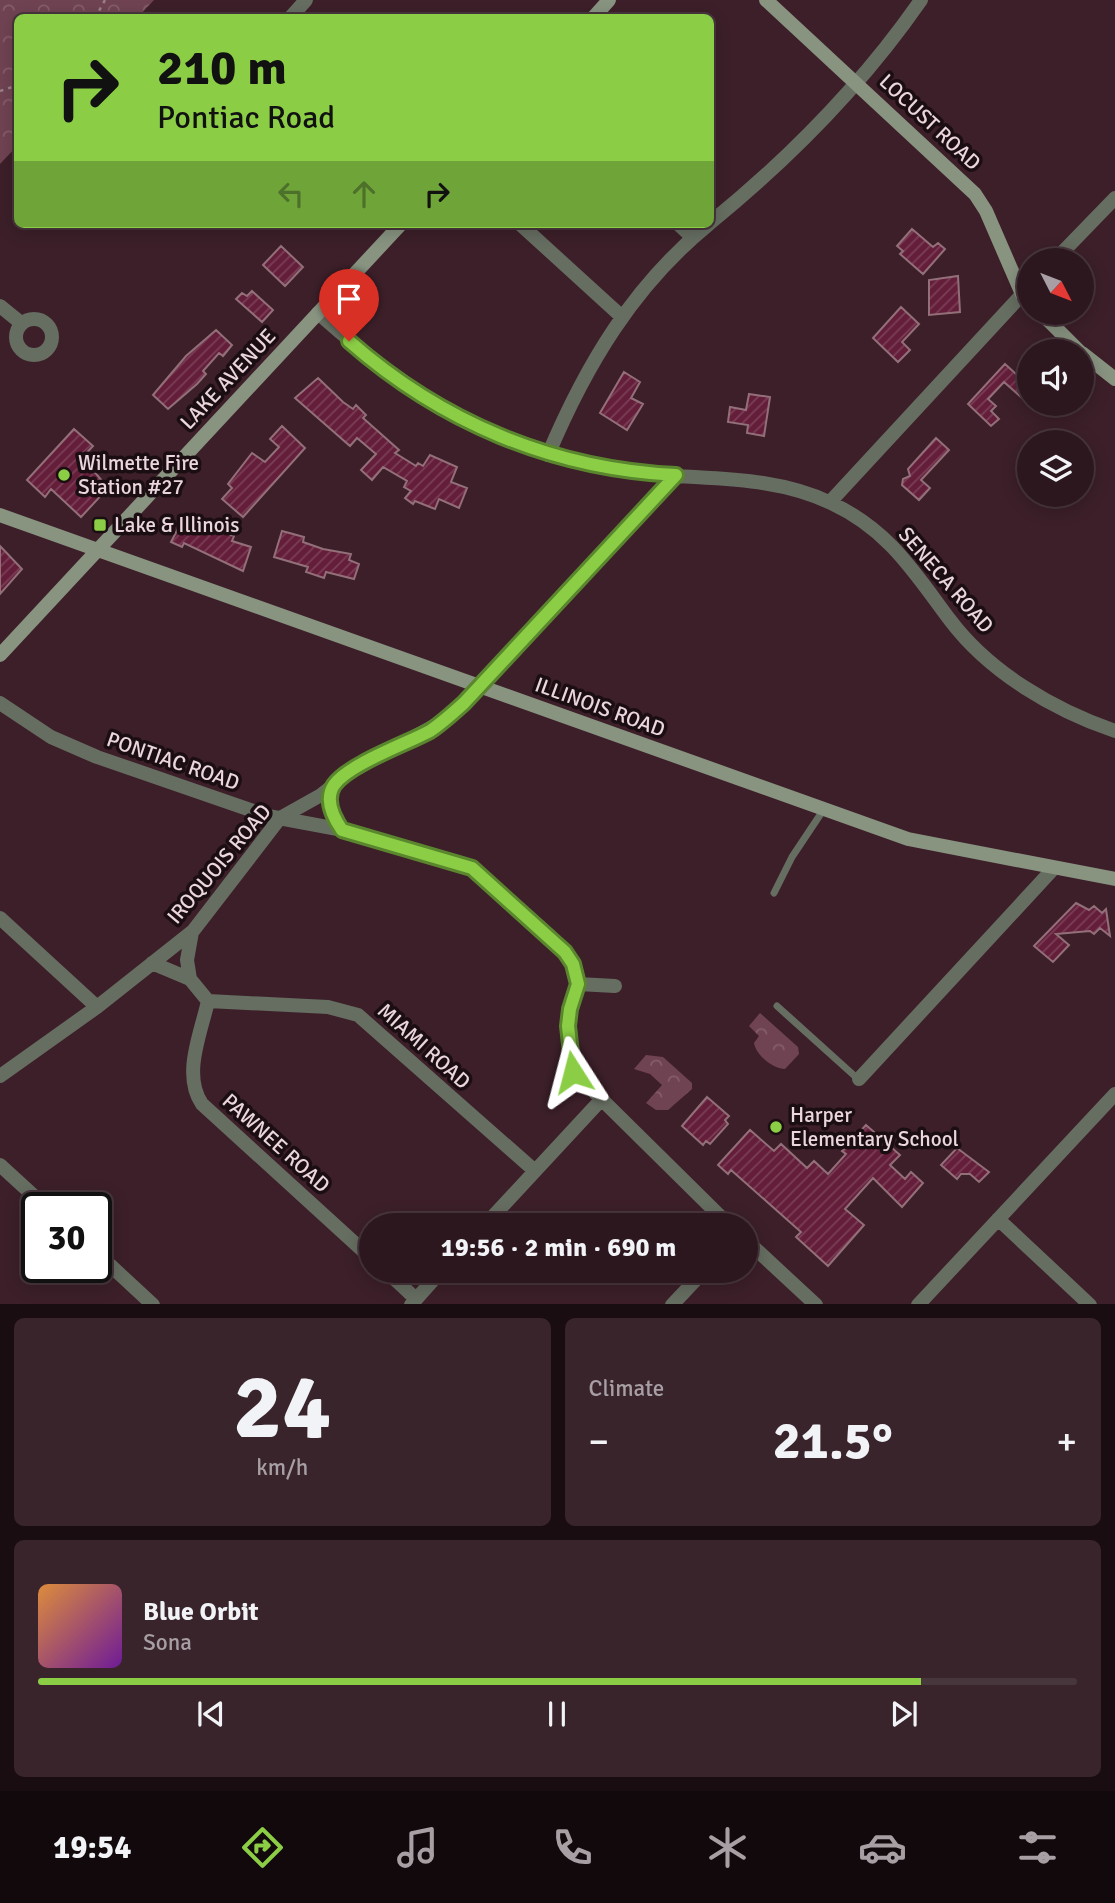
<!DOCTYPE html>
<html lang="en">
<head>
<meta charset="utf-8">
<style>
	body { margin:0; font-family:Signika,sans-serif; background:#39242c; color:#f1f3f6; height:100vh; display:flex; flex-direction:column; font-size:26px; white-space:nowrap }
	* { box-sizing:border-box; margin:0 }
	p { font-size:23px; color:#a79fa4 }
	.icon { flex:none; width:38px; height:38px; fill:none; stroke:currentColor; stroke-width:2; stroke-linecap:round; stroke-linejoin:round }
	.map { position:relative; height:1304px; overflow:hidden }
	.details { display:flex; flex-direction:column; gap:14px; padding:14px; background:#190d11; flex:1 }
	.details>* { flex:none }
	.guide { position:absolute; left:14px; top:14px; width:700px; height:214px; border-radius:10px; box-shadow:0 4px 18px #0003,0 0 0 2px #48363d; background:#8bce46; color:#111; overflow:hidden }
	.needle { width:46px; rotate:132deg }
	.controls { position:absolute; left:1017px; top:248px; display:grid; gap:14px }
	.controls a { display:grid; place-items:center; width:77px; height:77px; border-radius:50%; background:#2d171f; box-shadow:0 4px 18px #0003,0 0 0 2px #48363d; font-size:35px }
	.speed { position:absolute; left:21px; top:1192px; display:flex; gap:14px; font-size:35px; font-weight:700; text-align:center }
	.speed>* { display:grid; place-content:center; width:91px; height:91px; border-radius:50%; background:#2d171f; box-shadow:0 4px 18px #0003,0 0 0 2px #48363d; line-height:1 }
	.speed .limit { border:4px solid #111; border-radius:10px; background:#fff; color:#111 }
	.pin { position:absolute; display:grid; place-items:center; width:60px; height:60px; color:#fff; margin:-72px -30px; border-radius:50% 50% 50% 0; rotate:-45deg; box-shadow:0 0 7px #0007 }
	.pin .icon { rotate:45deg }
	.me { position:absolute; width:77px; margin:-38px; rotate:351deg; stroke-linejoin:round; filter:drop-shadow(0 0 5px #0008) }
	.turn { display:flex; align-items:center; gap:24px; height:147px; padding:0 28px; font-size:32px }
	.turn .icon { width:91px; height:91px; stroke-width:2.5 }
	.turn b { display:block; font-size:49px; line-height:60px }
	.lanes { display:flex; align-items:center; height:66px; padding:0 28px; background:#0003; justify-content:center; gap:35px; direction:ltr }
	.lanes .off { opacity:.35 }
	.big { font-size:52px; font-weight:700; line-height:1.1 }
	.details .tile { flex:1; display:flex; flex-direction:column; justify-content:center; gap:10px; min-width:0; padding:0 24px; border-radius:10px; background:#39242c }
	.details .dial { align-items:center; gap:0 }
	.dial b { font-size:91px; line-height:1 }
	.song { display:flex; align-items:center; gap:21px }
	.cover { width:84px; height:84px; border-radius:10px; background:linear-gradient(135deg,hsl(30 70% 55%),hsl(280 70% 35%)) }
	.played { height:7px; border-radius:4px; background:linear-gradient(90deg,#8bce46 85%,#48363d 85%) }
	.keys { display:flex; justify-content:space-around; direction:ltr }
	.heat { display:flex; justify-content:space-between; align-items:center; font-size:38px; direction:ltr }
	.details .tiles { flex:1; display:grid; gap:14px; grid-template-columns:1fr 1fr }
	.tile:last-child { grid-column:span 2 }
	.trip { position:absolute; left:359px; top:1213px; width:399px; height:70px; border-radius:35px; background:#2d171f; box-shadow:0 4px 18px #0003,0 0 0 2px #48363d; font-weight:700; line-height:70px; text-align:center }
	.tab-bar { display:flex; height:112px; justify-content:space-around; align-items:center; background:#12090c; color:#a79fa4 }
	.tab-bar .icon { width:49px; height:49px }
	.tab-bar .active { color:#8bce46 }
	.tab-bar b { font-size:32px; color:#f1f3f6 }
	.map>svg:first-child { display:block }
</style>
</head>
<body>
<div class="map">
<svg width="1115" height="1305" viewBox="0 0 1115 1305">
	<defs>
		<pattern id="park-crowns" width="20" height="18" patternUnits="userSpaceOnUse" patternTransform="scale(1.75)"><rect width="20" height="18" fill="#704352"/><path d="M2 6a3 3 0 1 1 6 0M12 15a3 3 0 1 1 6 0" fill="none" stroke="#855d6a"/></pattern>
		<pattern id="building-hatch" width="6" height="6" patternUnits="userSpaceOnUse" patternTransform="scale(1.75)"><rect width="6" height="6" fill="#641e3a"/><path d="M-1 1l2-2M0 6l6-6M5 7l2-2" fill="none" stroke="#7a3e56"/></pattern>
	</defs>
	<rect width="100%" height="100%" fill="#3c1f29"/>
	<path fill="url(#park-crowns)" d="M0 0H154L138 17 18 18 17 146 0 164Z
		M760 1013 798 1047 799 1054 785 1069C773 1069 756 1055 754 1043L759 1036 749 1026Z
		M646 1055 663 1057 692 1083V1089L668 1110H656L646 1103 662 1085 650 1074 634 1069Z"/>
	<path fill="url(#building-hatch)" stroke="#926f79" stroke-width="2" d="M912 229 933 247 938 243 945 249 923 274 900 254 903 251 897 246Z
		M281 246 303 267 285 286 263 265Z
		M958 276 960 312 929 315V280Z
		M252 291 273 310 262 322 236 299 242 293 247 296Z
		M901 307 919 324 902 342 910 350 898 362 873 338Z
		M216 330 232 345 223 356 219 353 203 371 206 374 197 384 168 409 153 395 186 356Z
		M1005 364 1029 386V391L1022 398 1004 382 988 399 996 406 991 411 999 419 991 426 968 404Z
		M624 372 640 382 631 398 643 404 627 430 600 413Z
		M318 378 343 402 353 409 356 405 366 415 363 418 399 450 395 453 416 466 418 463 423 466 430 455 457 467 451 482 467 488 459 508 439 499 435 509 415 501 413 504 405 498 411 491 404 487 407 481 383 467 372 480 361 470 376 454 357 438 350 446 295 398Z
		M749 394 770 397 764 436 747 433 748 425 728 422 730 407 746 410Z
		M282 426 305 448 243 517 222 499 232 488 228 484 252 453 265 462 279 447 270 439Z
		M74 429 93 446 79 461 93 470 108 488 81 517 51 489 45 497 27 480Z
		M936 438 949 450 921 480 930 488 919 500 902 485 903 479 910 476 908 469Z
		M197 516 207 521 205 525 234 536 232 541 251 547 243 571 184 543 182 547 171 542 184 517 195 522Z
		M282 531 304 537 303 542 323 549 351 554 349 560 359 564 354 579 326 572 324 578 306 572 308 567 274 557Z
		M0 546 22 569 0 594Z
		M1076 903 1089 910 1094 906 1102 913 1106 909 1110 936 1100 928 1094 934 1090 931 1056 934 1069 945 1053 962 1034 946Z
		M707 1097 729 1116 725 1120 728 1124 710 1144 706 1141 703 1145 682 1126Z
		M866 1125 900 1155 890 1165 905 1179 911 1172 923 1183 902 1207 873 1178 845 1209 864 1225 828 1266 796 1237 801 1232 731 1170 728 1174 718 1165 750 1130 774 1151 781 1144 807 1168 814 1161 828 1174 846 1154 842 1151Z
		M957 1148 989 1172 979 1182 970 1174H961L957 1179 941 1165Z"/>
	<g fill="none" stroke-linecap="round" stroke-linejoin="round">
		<path stroke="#998088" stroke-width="2.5" stroke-dasharray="3.5 5" stroke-linecap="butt" d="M95 18 105 0
			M0 91 18 85"/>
		<path stroke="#666d61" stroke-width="7" d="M774 893 792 857 824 809
			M777 1006 858 1079"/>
		<path stroke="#666d61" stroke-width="14" d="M290 18 306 0
			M710 223C791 157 862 85 921 0
			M520 224 621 316
			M678 224 693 238
			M1054 261 1115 198
			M0 306 21 323
			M318 313C415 399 502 456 633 472 699 481 769 473 831 503 889 530 914 572 950 620 990 673 1054 710 1115 731
			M16 337a18 18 0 1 1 36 0a18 18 0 1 1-36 0Z
			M548 455C586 365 633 286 709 224
			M830 502 1029 287
			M0 703 51 737 97 757 268 816 343 830 461 863 481 875 549 935 573 965 578 984 570 1008 568 1026 574 1072 729 1225
			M334 785 329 803 343 830
			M0 918 97 1007
			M152 963 190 979 208 1001 328 1007 358 1015 535 1171
			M190 979 187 960 192 932
			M578 984 615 986
			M208 1001C201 1033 182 1075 202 1104L371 1258
			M0 1076 97 1007 193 931 280 818 321 795 349 773 448 718 675 475
			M859 1079 1054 868
			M0 1165 47 1208
			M998 1219 1090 1305
			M485 1225 600 1101
			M746 1240 816 1305
			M96 1252 153 1305
			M385 1270 416 1299
			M411 1305 442 1270
			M672 1305 705 1270
			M918 1305 1115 1094"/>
		<path stroke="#889380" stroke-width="14" d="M766 0 975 194 986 211 1022 294 1029 301
			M593 18 609 0
			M1041 313 1080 352
			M1082 353 1115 379
			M0 515 908 839 1115 879
			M0 655 401 224"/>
	</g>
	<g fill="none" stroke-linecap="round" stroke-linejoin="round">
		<defs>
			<path id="route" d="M349 341C441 422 552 469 676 475L464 703C453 713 442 723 430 731 406 744 349 764 334 785 324 800 333 817 342 830L472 868 565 952 573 964 578 984 570 1009 568 1026 573 1072"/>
		</defs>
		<use href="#route" stroke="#5a862e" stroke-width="18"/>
		<use href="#route" stroke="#8bce46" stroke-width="12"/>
	</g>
	<g fill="#8bce46" stroke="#1b0e12" stroke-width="2.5">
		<circle cx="64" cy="475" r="7"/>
		<rect x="93" y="518" width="14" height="14" rx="3.5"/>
		<circle cx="776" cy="1127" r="7"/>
	</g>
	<g text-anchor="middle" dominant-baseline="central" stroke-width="7" stroke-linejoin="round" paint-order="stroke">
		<g font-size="21" fill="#ead6dc" stroke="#1b0e12">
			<text transform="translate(930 122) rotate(43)">LOCUST ROAD</text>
			<text transform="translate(228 379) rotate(-47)">LAKE AVENUE</text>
			<text transform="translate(946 580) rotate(49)">SENECA ROAD</text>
			<text transform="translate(600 707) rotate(20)">ILLINOIS ROAD</text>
			<text transform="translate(173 761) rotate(19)">PONTIAC ROAD</text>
			<text transform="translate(219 864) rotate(-50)">IROQUOIS ROAD</text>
			<text transform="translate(424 1046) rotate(42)">MIAMI ROAD</text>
			<text transform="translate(276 1143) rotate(42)">PAWNEE ROAD</text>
		</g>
		<g font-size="21" fill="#ead6dc" stroke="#1b0e12" text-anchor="start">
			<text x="78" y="463">Wilmette Fire<tspan x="78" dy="24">Station #27</tspan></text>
			<text x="114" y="525">Lake &amp; Illinois</text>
			<text x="790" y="1115">Harper<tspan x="790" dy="24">Elementary School</tspan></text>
		</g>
	</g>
</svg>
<div class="controls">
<a><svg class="needle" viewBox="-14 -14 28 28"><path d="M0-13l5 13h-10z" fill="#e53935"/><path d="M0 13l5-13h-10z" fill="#a79fa4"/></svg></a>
<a><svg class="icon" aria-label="sound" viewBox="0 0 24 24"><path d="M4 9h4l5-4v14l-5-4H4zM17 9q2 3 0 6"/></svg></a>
<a><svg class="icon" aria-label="layers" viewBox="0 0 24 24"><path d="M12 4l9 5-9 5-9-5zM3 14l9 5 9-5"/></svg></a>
</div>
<div class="speed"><div class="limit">30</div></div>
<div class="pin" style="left:349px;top:341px;background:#d93025"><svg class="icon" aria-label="arrive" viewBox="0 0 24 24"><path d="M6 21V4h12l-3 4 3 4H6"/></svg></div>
<svg class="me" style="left:573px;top:1072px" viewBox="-20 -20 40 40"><path d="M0-17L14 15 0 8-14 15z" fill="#8bce46" stroke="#fff" stroke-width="4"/></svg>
<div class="trip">19:56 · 2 min · 690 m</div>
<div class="guide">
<div class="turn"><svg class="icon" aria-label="right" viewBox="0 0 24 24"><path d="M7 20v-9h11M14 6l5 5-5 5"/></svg><div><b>210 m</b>Pontiac Road</div></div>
<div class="lanes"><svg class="icon off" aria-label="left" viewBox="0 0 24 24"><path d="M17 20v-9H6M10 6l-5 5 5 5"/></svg><svg class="icon off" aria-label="ahead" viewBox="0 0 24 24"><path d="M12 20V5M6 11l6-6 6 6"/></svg><svg class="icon" aria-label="right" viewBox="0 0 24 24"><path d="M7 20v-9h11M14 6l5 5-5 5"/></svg></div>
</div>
</div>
<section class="details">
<div class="tiles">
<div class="tile dial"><b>24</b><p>km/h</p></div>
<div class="tile"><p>Climate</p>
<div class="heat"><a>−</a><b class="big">21.5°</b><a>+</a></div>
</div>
<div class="tile">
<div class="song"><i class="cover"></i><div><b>Blue Orbit</b><p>Sona</p></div></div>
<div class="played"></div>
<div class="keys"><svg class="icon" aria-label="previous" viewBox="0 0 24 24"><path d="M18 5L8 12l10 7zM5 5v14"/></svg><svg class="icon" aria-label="pause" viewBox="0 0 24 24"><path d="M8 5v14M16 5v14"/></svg><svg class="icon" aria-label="next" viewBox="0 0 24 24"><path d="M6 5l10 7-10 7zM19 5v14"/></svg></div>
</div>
</div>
</section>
<nav class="tab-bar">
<b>19:54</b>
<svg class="icon active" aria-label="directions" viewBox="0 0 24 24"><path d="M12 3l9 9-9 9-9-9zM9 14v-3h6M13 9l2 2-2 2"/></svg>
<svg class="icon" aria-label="music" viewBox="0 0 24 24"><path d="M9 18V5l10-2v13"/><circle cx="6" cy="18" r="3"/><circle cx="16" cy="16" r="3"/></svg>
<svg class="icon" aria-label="phone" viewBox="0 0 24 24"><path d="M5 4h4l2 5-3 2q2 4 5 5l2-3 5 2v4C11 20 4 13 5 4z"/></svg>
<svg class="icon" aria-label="climate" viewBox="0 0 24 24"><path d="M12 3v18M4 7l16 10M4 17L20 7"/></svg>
<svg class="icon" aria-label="car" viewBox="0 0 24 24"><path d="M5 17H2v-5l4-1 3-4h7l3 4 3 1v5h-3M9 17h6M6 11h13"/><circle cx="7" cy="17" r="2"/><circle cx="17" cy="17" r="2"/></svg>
<svg class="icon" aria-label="filters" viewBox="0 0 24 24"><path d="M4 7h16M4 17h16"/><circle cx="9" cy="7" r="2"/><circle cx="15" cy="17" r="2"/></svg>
</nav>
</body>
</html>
